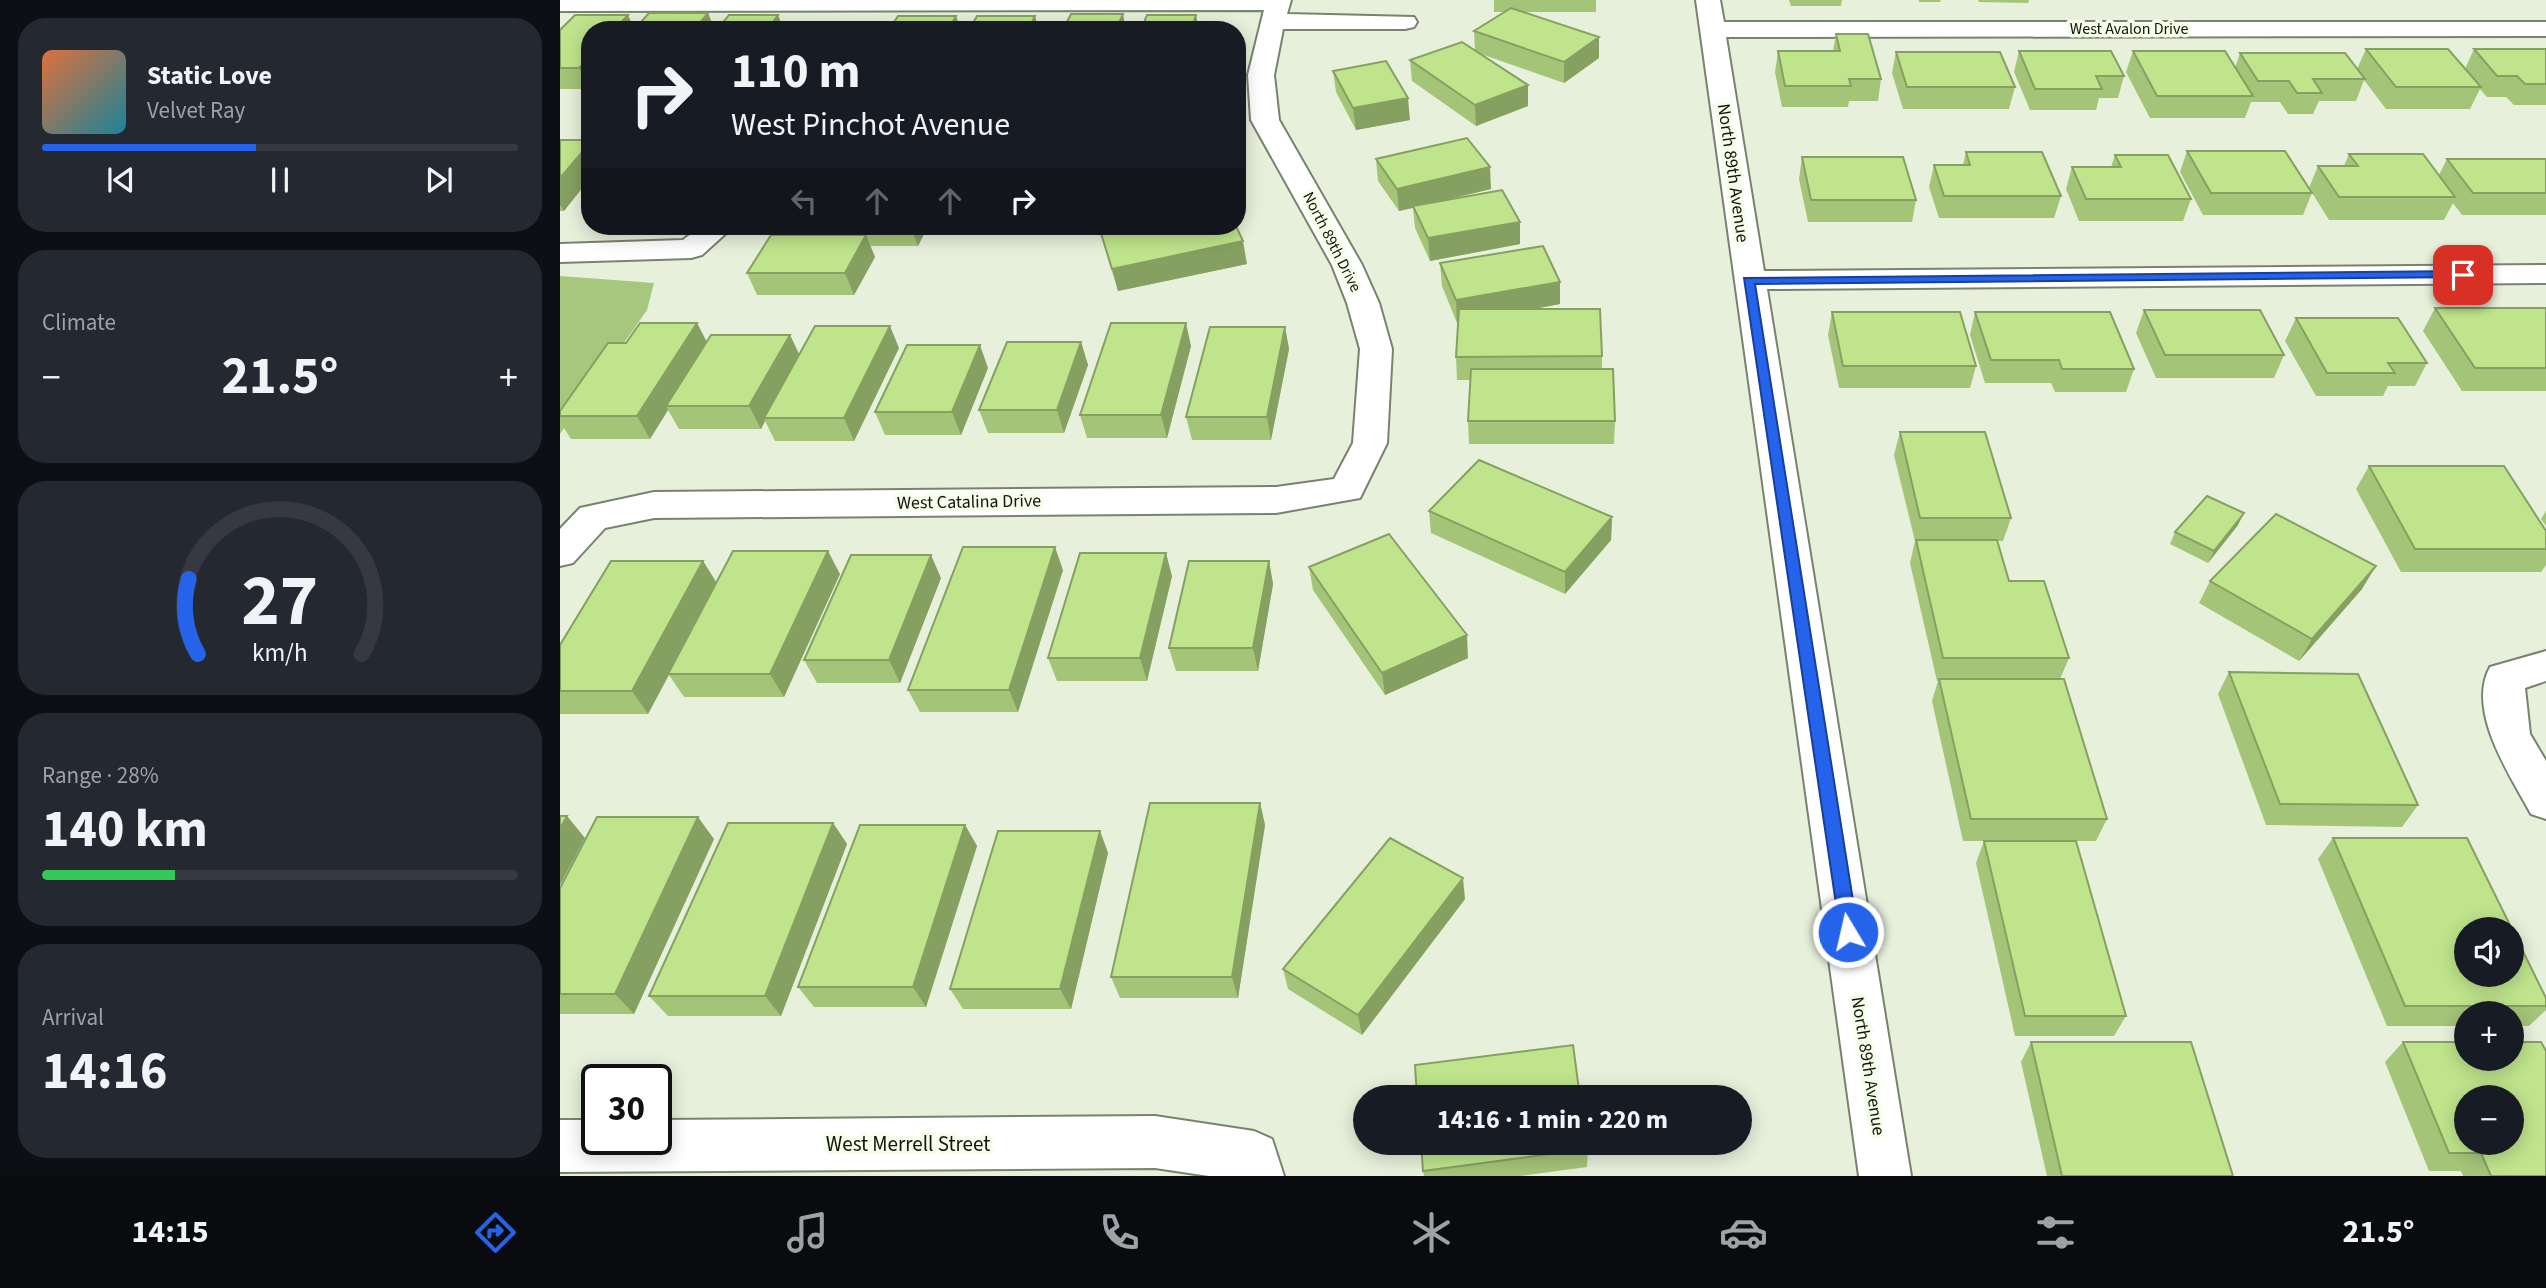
<!DOCTYPE html>
<html lang="en">
<head>
<meta charset="utf-8">
<style>
	body { margin:0; font-family:"Source Sans 3",sans-serif; background:#242831; color:#f1f3f6; height:100vh; display:flex; flex-direction:column; font-size:26px; white-space:nowrap }
	* { box-sizing:border-box; margin:0 }
	p { font-size:23px; color:#9ea1a6 }
	.icon { flex:none; width:38px; height:38px; fill:none; stroke:currentColor; stroke-width:2; stroke-linecap:round; stroke-linejoin:round }
	.map { position:relative; flex:1; overflow:hidden }
	.side { display:flex; flex-direction:column; gap:18px; padding:18px; background:#0d0f14; width:560px }
	.side>* { flex:none }
	.guide { position:absolute; left:21px; top:21px; width:665px; height:214px; border-radius:28px; box-shadow:0 4px 18px #0003; background:#171b24; color:#f1f3f6; overflow:hidden }
	.fabs { position:absolute; left:1894px; top:917px; display:grid; gap:14px }
	.fabs a { display:grid; place-items:center; width:70px; height:70px; border-radius:50%; background:#171b24; box-shadow:0 4px 18px #0003; font-size:35px }
	.speed { position:absolute; left:21px; top:1064px; display:flex; gap:14px; font-size:35px; font-weight:700; text-align:center }
	.speed>* { display:grid; place-content:center; width:91px; height:91px; border-radius:50%; background:#171b24; box-shadow:0 4px 18px #0003; line-height:1 }
	.speed .limit { border:4px solid #111; border-radius:10px; background:#fff; color:#111 }
	.pin { position:absolute; display:grid; place-items:center; width:60px; height:60px; color:#fff; margin:-30px; border-radius:14px; box-shadow:0 4px 10px #0006 }
	.me { position:absolute; width:77px; margin:-38px; rotate:351deg; stroke-linejoin:round; filter:drop-shadow(0 0 5px #0008) }
	.turn { display:flex; align-items:center; gap:24px; height:147px; padding:0 35px; font-size:32px }
	.turn .icon { width:91px; height:91px; stroke-width:2.5 }
	.turn b { display:block; font-size:49px; line-height:60px }
	.lanes { display:flex; align-items:center; height:66px; padding:0 35px; background:#0003; justify-content:center; gap:35px; direction:ltr }
	.lanes .off { opacity:.35 }
	.big { font-size:52px; font-weight:700; line-height:1.1 }
	.side .card { flex:1; display:flex; flex-direction:column; justify-content:center; gap:10px; min-width:0; padding:0 24px; border-radius:28px; background:#242831 }
	.side .dial { align-items:center; gap:0 }
	.dial svg { height:182px; overflow:visible; fill:none; stroke:#363941; stroke-width:7; stroke-linecap:round; text-anchor:middle }
	.dial text { fill:#f1f3f6; stroke:none }
	.song { display:flex; align-items:center; gap:21px }
	.cover { width:84px; height:84px; border-radius:10px; background:linear-gradient(135deg,hsl(20 70% 55%),hsl(190 70% 35%)) }
	.played { height:7px; border-radius:4px; background:linear-gradient(90deg,#2563eb 45%,#363941 45%) }
	.keys { display:flex; justify-content:space-around; direction:ltr }
	.heat { display:flex; justify-content:space-between; align-items:center; font-size:38px; direction:ltr }
	.charge { height:10px; border-radius:5px; background:linear-gradient(90deg,#34c759 28%,#363941 0) }
	.trip { position:absolute; left:793px; top:1085px; width:399px; height:70px; border-radius:35px; background:#171b24; box-shadow:0 4px 18px #0003; font-weight:700; line-height:70px; text-align:center }
	.tab-bar { display:flex; height:112px; justify-content:space-around; align-items:center; background:#090b0e; color:#9ea1a6 }
	.tab-bar .icon { width:49px; height:49px }
	.tab-bar .on { color:#2563eb }
	.tab-bar b { font-size:32px; color:#f1f3f6 }
	main { display:flex; flex:1; min-height:0 }
	.map>svg:first-child { display:block }
</style>
</head>
<body>
<main>
<section class="side">
<div class="card">
<div class="song"><i class="cover"></i><div><b>Static Love</b><p>Velvet Ray</p></div></div>
<div class="played"></div>
<div class="keys"><svg class="icon" aria-label="previous" viewBox="0 0 24 24"><path d="M18 5L8 12l10 7zM5 5v14"/></svg><svg class="icon" aria-label="pause" viewBox="0 0 24 24"><path d="M8 5v14M16 5v14"/></svg><svg class="icon" aria-label="next" viewBox="0 0 24 24"><path d="M6 5l10 7-10 7zM19 5v14"/></svg></div>
</div>
<div class="card"><p>Climate</p>
<div class="heat"><a>−</a><b class="big">21.5°</b><a>+</a></div>
</div>
<div class="card dial"><svg viewBox="0 0 100 80">
<path d="M14 69A42 42 0 1 1 86 69"/>
<path d="M14 69A42 42 0 0 1 10 36" stroke="#2563eb"/>
<text x="50" y="56" font-size="32" font-weight="700">27</text>
<text x="50" y="72" font-size="11">km/h</text>
</svg></div>
<div class="card"><p>Range · 28%</p><b class="big">140 km</b><div class="charge"></div></div>
<div class="card"><p>Arrival</p><b class="big">14:16</b></div>
</section>
<div class="map">
<svg width="1986" height="1176" viewBox="0 0 1986 1176">
	<rect width="100%" height="100%" fill="#e7f0db"/>
	<path fill="#a7c77c" d="M0 276 94 283 87 310 0 434Z"/>
	<g fill="none" stroke-linecap="round" stroke-linejoin="round">
		<defs>
			<path id="street" d="M0 0H731L727 14 854 17 857 22 854 27 845 29H723L714 75 719 120 802 265 819 303 832 349 827 443 800 498 716 513 94 518 45 528 13 563 0 566V529L20 508 94 492 716 487 774 479 793 443 800 349 787 303 772 265 691 120 688 75 704 10 0 11Z
				M1136 0H1160L1164 22H1986V36L1166 37 1204 271 1986 265V283L1207 289 1351 1176H1299Z
				M141 226H174L142 255 131 258 0 262V244L123 240Z
				M1986 651V681L1965 688 1970 734 1986 761V819L1971 814C1950 775 1906 711 1930 667Z
				M595 1116 694 1131 712 1139 724 1176H649L595 1168 0 1172V1120H37V1139H96V1120Z"/>
		</defs>
		<use href="#street" stroke="#79826f" stroke-width="4"/>
		<use href="#street" fill="#fff" fill-rule="evenodd"/>
	</g>
	<path fill="#a4c478" d="M934 0H1036V12H965L1039 58 1004 83 921 54 968 85V106L916 126 852 81 850 60 915 50 914 31 944 12H934Z
		M1229 0H1282L1281 6H1231Z
		M1359 0H1381L1380 2H1359Z
		M1418 0H1469L1468 3 1419 2Z
		M0 28 1 29 155 30H30V89H0Z
		M1276 34 1321 79 1318 101H1289L1288 107H1222L1215 72 1218 51H1273Z
		M1806 49 1905 69 1914 49H1986V105H1954L1946 97H1927L1920 89 1910 109H1826L1804 80 1796 101H1759L1753 114H1728L1720 102H1691L1685 118H1590L1566 72 1573 51 1675 68 1680 53 1797 69Z
		M1459 51 1564 76 1558 98H1539L1536 110H1470L1454 72Z
		M1336 52 1455 87 1449 109H1343L1332 73Z
		M773 71 850 120 796 130 776 92Z
		M0 140H30V200L23 187 4 211H0Z
		M1627 151 1752 193 1743 215H1643L1620 172Z
		M1406 152 1501 196 1494 218H1379L1369 187 1374 165H1403Z
		M1789 154 1879 175 1887 159H1986V215H1902L1893 203 1884 220H1769L1749 188 1758 166H1784Z
		M1555 155 1631 199 1623 221H1519L1506 189 1512 167H1551Z
		M1242 157 1356 200 1352 222H1248L1239 179Z
		M816 159 931 189 880 201 960 222V244L870 261 855 228 853 208 839 211 818 181Z
		M220 226H368L358 246H310L315 257 294 295H197L187 273 224 235Z
		M536 226H676L687 264 558 291 542 238Z
		M880 263 1000 282V304L974 309 1042 356V369L1055 421 1054 444H909L908 421 910 380H897L896 357 898 322 897 323 882 286Z
		M1875 308H1986V391H1902L1863 331Z
		M1584 310 1724 355 1714 378H1596L1576 333Z
		M1272 312 1416 366 1410 388H1279L1268 335Z
		M1415 312 1574 369 1566 392H1495L1491 383H1425L1410 335Z
		M1736 318 1867 363 1855 386H1828L1823 396H1756L1725 341Z
		M725 327 729 349 711 440H632L626 417Z
		M230 335 239 355 339 348 294 441H215L205 421 201 429H119L108 410 90 439H11L0 422V411L146 342Z
		M521 342 528 365 504 433H428L419 410Z
		M631 346 607 438H527L520 415Z
		M428 368 401 435H325L315 412Z
		M1340 432 1451 518 1443 541H1437L1449 581 1509 658 1500 679 1547 819 1536 841H1403L1372 701 1378 681H1377L1350 563 1355 541 1334 455Z
		M1809 466 1986 531V565L1981 572H1841L1796 489Z
		M869 511 1052 517 1051 540 1005 594 871 533Z
		M1986 511V526L1981 519Z
		M1678 525 1648 563 1610 544 1615 532Z
		M143 561 157 583 280 574 224 697H124L109 675 88 714H0V645Z
		M709 561 713 584 698 671H616L609 648Z
		M749 567 908 658 825 695 753 590Z
		M503 570 458 712H360L348 690Z
		M612 576 587 681H497L488 658Z
		M381 578 340 683H257L244 660Z
		M1650 581 1802 589 1739 661 1639 603Z
		M1669 672 1858 805 1842 827 1706 825 1658 694Z
		M700 803 705 825 678 998H560L551 977Z
		M273 823 287 844 221 1016H108L89 996Z
		M405 825 417 846 366 1007H254L238 987Z
		M540 831 548 853 511 1009H403L390 989Z
		M1773 838 1986 998V1010L1969 1026H1951V1013H1906V1026H1827L1758 859Z
		M154 839 74 1014H0V888Z
		M1424 841 1566 1016 1554 1036H1455L1416 863Z
		M905 899 802 1035 728 989 723 969Z
		M1471 1042 1673 1176H1487L1461 1062Z
		M1843 1042 1986 1176H1903L1901 1171H1869L1825 1062Z
		M1028 1149 1027 1167 960 1176H864L863 1171Z"/>
	<path fill="#86a062" d="M148 13 155 30H134Z
		M563 14 566 30H556Z
		M68 15 75 30H54Z
		M218 15 224 30H207Z
		M636 15 639 30H631Z
		M396 16 401 30H388Z
		M475 16 479 30H468Z
		M1039 37V58L1004 83V62Z
		M30 57V88L19 68Z
		M968 85V106L916 126 915 105Z
		M848 98 850 120 796 130 793 108Z
		M30 143V179L22 186 23 187 4 211 0 205V178Z
		M930 167 931 189 839 211 837 189Z
		M960 222V244L870 261 868 238Z
		M350 226H368L358 246Z
		M538 226H594L540 230 541 238Z
		M306 235 315 257 294 295 285 273Z
		M683 241 687 264 558 291 552 269Z
		M1000 282V304L897 323 896 300Z
		M137 323 149 346 106 406 108 410 90 439 77 416Z
		M626 323 631 346 607 438 601 415Z
		M330 326 339 348 294 441 284 418Z
		M725 327 729 349 711 440 707 417Z
		M230 335 241 358 204 418 205 421 201 429 189 406Z
		M521 342 528 365 504 433 497 410Z
		M420 345 428 368 401 435 392 412Z
		M1684 513 1678 525 1648 563 1654 551Z
		M1052 517 1051 540 1005 594V572Z
		M495 547 503 570 458 712 449 690Z
		M268 551 280 574 224 697 210 674Z
		M606 553 612 576 587 681 580 658Z
		M371 555 381 578 340 683 329 660Z
		M143 561 157 584 88 714 72 691Z
		M709 561 713 584 698 671 693 648Z
		M1816 566 1802 589 1739 661 1752 639Z
		M907 635 908 658 825 695 822 673Z
		M700 803 705 825 678 998 672 977Z
		M7 816 25 838 0 885V829Z
		M138 817 154 839 74 1014 55 994Z
		M273 823 287 844 221 1016 205 996Z
		M405 825 417 846 366 1007 353 987Z
		M540 831 548 853 511 1009 500 989Z
		M903 878 905 899 802 1035 798 1015Z"/>
	<path fill="#bfe48c" stroke="#86a062" stroke-width="2" fill-rule="evenodd" d="M951 8 1039 37 1004 62 914 31Z
		M89 13H148L134 30H74Z
		M511 14H563L556 30H503Z
		M15 15H68L54 30H30V57L19 68H0V30Z
		M169 15H218L207 30H157Z
		M587 15H636L631 30H581Z
		M338 16H396L388 30H329Z
		M417 16H475L468 30H409Z
		M1276 34H1308L1321 79H1289L1291 86H1225L1218 51H1280Z
		M902 42 968 85 915 105 850 60Z
		M1806 49H1888L1921 87H1836Z
		M1914 49H1986V84H1965L1957 76H1937Z
		M1459 51H1551L1564 76H1536L1542 89H1475Z
		M1573 51H1665L1693 96H1597Z
		M1336 52H1440L1455 87H1347Z
		M1680 53H1785L1805 79H1753L1762 93H1737L1729 81H1698Z
		M826 61 848 98 793 108 773 71Z
		M907 138 930 167 837 189 816 159Z
		M0 140H30V143L0 178Z
		M1627 151H1725L1752 193H1651Z
		M1406 152H1482L1501 196H1384L1374 165H1410Z
		M1789 154H1863L1895 197H1779L1758 166H1798Z
		M1555 155H1608L1631 199H1526L1512 167H1561Z
		M1242 157H1343L1356 200H1251Z
		M1887 159H1986V193H1913Z
		M30 177V186H22Z
		M942 190 960 222 868 238 853 206Z
		M559 226H676L683 241 552 269 540 230Z
		M211 235H306L285 273H187Z
		M983 246 1000 282 896 300 880 263Z
		M1875 308H1986V368H1915Z
		M899 309H1040L1042 356 896 357Z
		M1584 310H1700L1724 355H1605Z
		M1272 312H1400L1416 366H1283Z
		M1415 312H1550L1574 369H1502L1499 360H1431Z
		M1736 318H1838L1867 363H1828L1835 373H1767Z
		M80 323H137L77 416H0V411L48 343H66Z
		M551 323H626L601 415H520Z
		M255 326H330L284 418H204Z
		M650 327H725L707 417H626Z
		M151 335H230L189 406H106Z
		M447 342H521L497 410H419Z
		M347 345H420L392 412H315Z
		M911 369H1053L1055 421H908Z
		M1340 432H1425L1451 518H1360Z
		M919 460 1052 517 1005 572 869 511Z
		M1809 466H1944L1986 531V549H1855Z
		M1647 496 1684 513 1654 551 1615 532Z
		M1716 514 1816 566 1752 639 1650 581Z
		M829 534 907 635 822 673 749 567Z
		M1356 540H1437L1449 581H1484L1509 658H1383Z
		M403 547H495L449 690H348Z
		M173 551H268L210 674H108Z
		M520 553H606L580 658H488Z
		M291 555H371L329 660H244Z
		M51 561H143L72 691H0V645Z
		M629 561H709L693 648H609Z
		M1669 672 1798 674 1858 805 1720 804Z
		M1379 679H1504L1547 819H1411Z
		M590 803H700L672 977H551Z
		M0 816H7L0 829Z
		M37 817H138L55 994H0V888Z
		M168 823H273L205 996H89Z
		M300 825H405L353 987H238Z
		M438 831H540L500 989H390Z
		M830 838 903 878 798 1015 723 969Z
		M1773 838H1907L1986 998V1006H1845ZM1906 929H1951V975H1906Z
		M1424 841H1516L1566 1016H1465Z
		M1471 1042H1631L1673 1176H1502Z
		M1843 1042H1906V1059H1951V1042H1981L1986 1051V1176H1931L1921 1153H1889ZM1906 1097H1951V1143H1906Z
		M1013 1045 1020 1097H857L855 1065Z
		M861 1143H1027L1028 1149 863 1171Z"/>
	<path fill="#2563eb" stroke="#184099" stroke-width="2" d="M1903 271 1910 275 1908 277 1195 284 1298 932 1295 938 1288 940 1281 938 1184 278Z"/>
	<g text-anchor="middle" dominant-baseline="central" stroke-width="7" stroke-linejoin="round" paint-order="stroke">
		<g font-size="16" fill="#12150e" stroke="#f4fee9">
			<text x="1569" y="29">West Avalon Drive</text>
			<text transform="translate(772 242) rotate(63)">North 89th Drive</text>
		</g>
		<g font-size="18" fill="#12150e" stroke="#f4fee9">
			<text transform="translate(1173 173) rotate(82)">North 89th Avenue</text>
			<text transform="translate(409 502) rotate(-1)">West Catalina Drive</text>
			<text transform="translate(1308 1066) rotate(81)">North 89th Avenue</text>
		</g>
		<g font-size="21" fill="#12150e" stroke="#f4fee9">
			<text x="348" y="1144">West Merrell Street</text>
		</g>
	</g>
</svg>
<div class="fabs">
<a><svg class="icon" aria-label="sound" viewBox="0 0 24 24"><path d="M4 9h4l5-4v14l-5-4H4zM17 9q2 3 0 6"/></svg></a>
<a>+</a>
<a>−</a>
</div>
<div class="speed"><div class="limit">30</div></div>
<div class="pin" style="left:1903px;top:275px;background:#d93025"><svg class="icon" aria-label="arrive" viewBox="0 0 24 24"><path d="M6 21V4h12l-3 4 3 4H6"/></svg></div>
<svg class="me" style="left:1288px;top:932px" viewBox="-20 -20 40 40"><circle r="17" fill="#2563eb" stroke="#fff" stroke-width="3"/><path d="M0-11L8 9 0 5-8 9z" fill="#fff"/></svg>
<div class="trip">14:16 · 1 min · 220 m</div>
<div class="guide">
<div class="turn"><svg class="icon" aria-label="right" viewBox="0 0 24 24"><path d="M7 20v-9h11M14 6l5 5-5 5"/></svg><div><b>110 m</b>West Pinchot Avenue</div></div>
<div class="lanes"><svg class="icon off" aria-label="left" viewBox="0 0 24 24"><path d="M17 20v-9H6M10 6l-5 5 5 5"/></svg><svg class="icon off" aria-label="ahead" viewBox="0 0 24 24"><path d="M12 20V5M6 11l6-6 6 6"/></svg><svg class="icon off" aria-label="ahead" viewBox="0 0 24 24"><path d="M12 20V5M6 11l6-6 6 6"/></svg><svg class="icon" aria-label="right" viewBox="0 0 24 24"><path d="M7 20v-9h11M14 6l5 5-5 5"/></svg></div>
</div>
</div>
</main>
<nav class="tab-bar">
<b>14:15</b>
<svg class="icon on" aria-label="directions" viewBox="0 0 24 24"><path d="M12 3l9 9-9 9-9-9zM9 14v-3h6M13 9l2 2-2 2"/></svg>
<svg class="icon" aria-label="music" viewBox="0 0 24 24"><path d="M9 18V5l10-2v13"/><circle cx="6" cy="18" r="3"/><circle cx="16" cy="16" r="3"/></svg>
<svg class="icon" aria-label="phone" viewBox="0 0 24 24"><path d="M5 4h4l2 5-3 2q2 4 5 5l2-3 5 2v4C11 20 4 13 5 4z"/></svg>
<svg class="icon" aria-label="climate" viewBox="0 0 24 24"><path d="M12 3v18M4 7l16 10M4 17L20 7"/></svg>
<svg class="icon" aria-label="car" viewBox="0 0 24 24"><path d="M5 17H2v-5l4-1 3-4h7l3 4 3 1v5h-3M9 17h6M6 11h13"/><circle cx="7" cy="17" r="2"/><circle cx="17" cy="17" r="2"/></svg>
<svg class="icon" aria-label="filters" viewBox="0 0 24 24"><path d="M4 7h16M4 17h16"/><circle cx="9" cy="7" r="2"/><circle cx="15" cy="17" r="2"/></svg>
<b>21.5°</b>
</nav>
</body>
</html>
